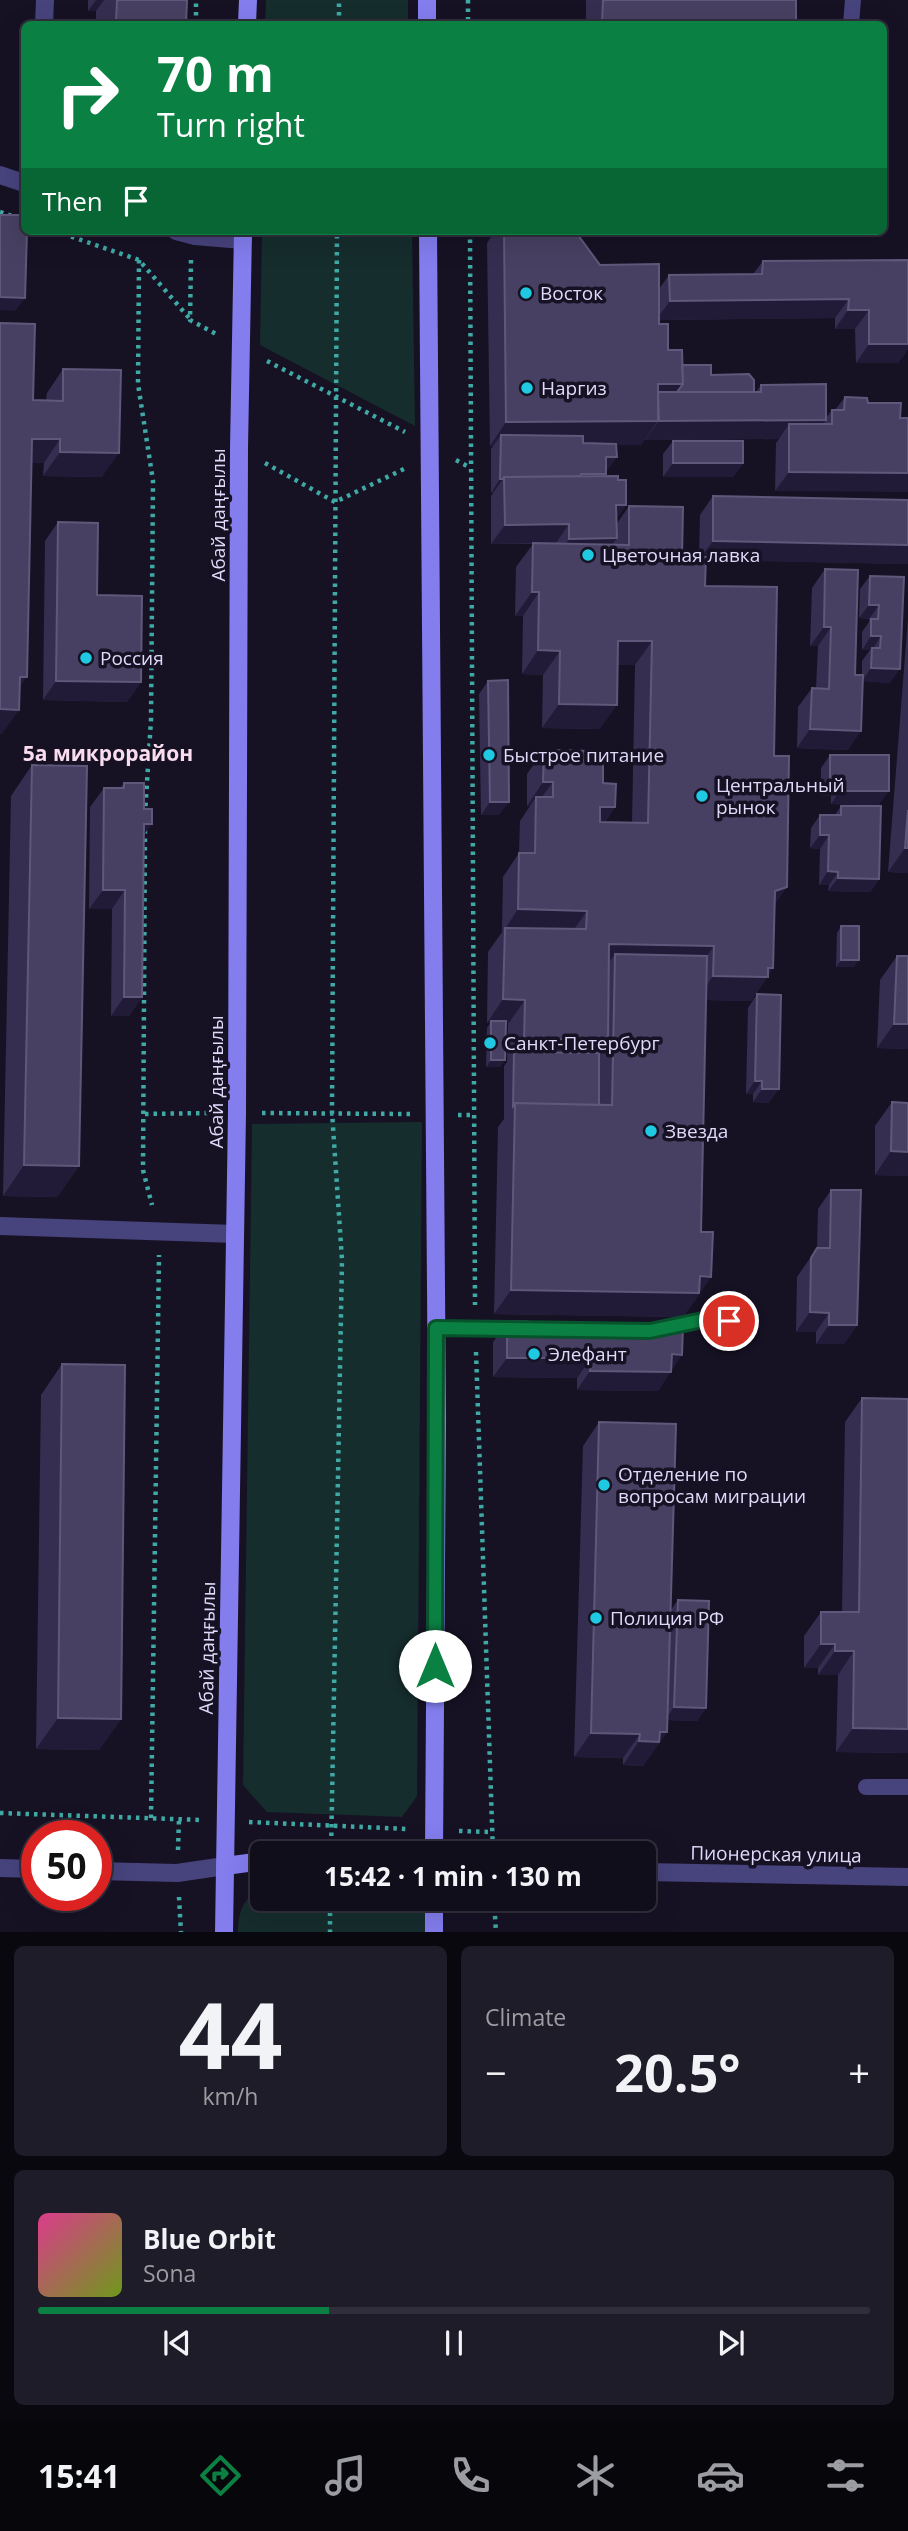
<!DOCTYPE html>
<html lang="en">
<head>
<meta charset="utf-8">
<style>
	body { margin:0; font-family:"Open Sans",sans-serif; background:#1e1c28; color:#f1f3f6; height:100vh; display:flex; flex-direction:column; font-size:26px; white-space:nowrap }
	* { box-sizing:border-box; margin:0 }
	p { font-size:23px; color:#9c9ca3 }
	.icon { flex:none; width:38px; height:38px; fill:none; stroke:currentColor; stroke-width:2; stroke-linecap:round; stroke-linejoin:round }
	.map { position:relative; height:1932px; overflow:hidden }
	.details { display:flex; flex-direction:column; gap:14px; padding:14px; background:#09080f; flex:1 }
	.details>* { flex:none }
	.top-card { position:absolute; left:21px; top:21px; width:866px; height:214px; border-radius:10px; box-shadow:0 7px 28px #0002,0 0 0 2px #302e3a; background:#0b8043; color:#fff; overflow:hidden }
	.speed { position:absolute; left:21px; top:1820px; display:flex; gap:14px; font-size:35px; font-weight:700; text-align:center }
	.speed>* { display:grid; place-content:center; width:91px; height:91px; border-radius:50%; background:#100e1b; box-shadow:0 7px 28px #0002,0 0 0 2px #302e3a; line-height:1 }
	.speed .limit { border:10px solid #d22; background:#fff; color:#111 }
	.pin { position:absolute; display:grid; place-items:center; width:60px; height:60px; color:#fff; margin:-30px; border:4px solid #fff; border-radius:50%; box-shadow:0 2px 7px #0007 }
	.me { position:absolute; width:77px; margin:-38px; rotate:0deg; stroke-linejoin:round; filter:drop-shadow(0 0 5px #0008) }
	.turn { display:flex; align-items:center; gap:24px; height:147px; padding:0 21px; font-size:32px }
	.turn .icon { width:91px; height:91px; stroke-width:2.5 }
	.turn b { display:block; font-size:49px; line-height:60px }
	.then { display:flex; align-items:center; height:66px; padding:0 21px; background:#0003; gap:14px; font-size:26px }
	.big { font-size:52px; font-weight:700; line-height:1.1 }
	.details .widget { flex:1; display:flex; flex-direction:column; justify-content:center; gap:10px; min-width:0; padding:0 24px; border-radius:10px; background:#1e1c28 }
	.details .dial { align-items:center; gap:0 }
	.dial b { font-size:91px; line-height:1 }
	.song { display:flex; align-items:center; gap:21px }
	.cover { width:84px; height:84px; border-radius:10px; background:linear-gradient(135deg,hsl(330 70% 55%),hsl(80 70% 35%)) }
	.played { height:7px; border-radius:4px; background:linear-gradient(90deg,#0b8043 35%,#302e3a 35%) }
	.keys { display:flex; justify-content:space-around; direction:ltr }
	.heat { display:flex; justify-content:space-between; align-items:center; font-size:38px; direction:ltr }
	.details .tiles { flex:1; display:grid; gap:14px; grid-template-columns:1fr 1fr }
	.widget:last-child { grid-column:span 2 }
	.trip { position:absolute; left:250px; top:1841px; width:406px; height:70px; border-radius:10px; background:#100e1b; box-shadow:0 7px 28px #0002,0 0 0 2px #302e3a; font-weight:700; line-height:70px; text-align:center }
	.dock { display:flex; height:112px; justify-content:space-around; align-items:center; background:#06060b; color:#9c9ca3 }
	.dock .icon { width:49px; height:49px }
	.dock .active { color:#0b8043 }
	.dock b { font-size:32px; color:#f1f3f6 }
	.map>svg:first-child { display:block }
</style>
</head>
<body>
<div class="map">
<svg width="908" height="1933" viewBox="0 0 908 1933">
	<rect width="100%" height="100%" fill="#161224"/>
	<path fill="#162d2d" d="M266 0H408V24H265Z
		M262 231H412L415 426 260 345Z
		M422 1122 417 1796 402 1817 267 1812 243 1785 252 1124Z
		M262 1886V1899H420L425 1908 426 1932 238 1933C238 1910 244 1899 262 1886Z"/>
	<g fill="none" stroke-linecap="round" stroke-linejoin="round">
		<path stroke="#3fa9a5" stroke-width="4.5" stroke-dasharray="3.5 5" stroke-linecap="butt" d="M468 0V24
			M196 24V0
			M339 24V0
			M0 212 12 216
			M55 231 139 260 190 319
			M470 231 475 1305
			M139 260 138 384 153 481 151 720 145 814
			M191 260 190 320 216 334
			M267 361 405 432
			M456 460 471 468
			M265 463 335 502 406 468
			M145 830 143 1170 152 1205
			M262 1113 411 1114
			M145 1114 211 1113
			M458 1115H475
			M476 1352 493 1853
			M0 1813 202 1820
			M151 1818 159 1255
			M249 1822 408 1829
			M459 1831 491 1832
			M178 1850 179 1819
			M331 1853 342 1260 332 1112 337 231
			M179 1897 181 1933
			M494 1899 496 1933
			M330 1933V1899"/>
		<path stroke="#47437d" stroke-width="16" d="M851 24 853 0
			M436 1328H525
			M659 1329 703 1320 729 1321
			M866 1787H908"/>
		<path stroke="#47437d" stroke-width="18" d="M44 24 45 0
			M0 1226 235 1234
			M0 1868 37 1869
			M96 1871 177 1873 225 1866
			M644 1872 908 1877"/>
		<path stroke="#47437d" stroke-width="18" d="M0 175 24 183
			M176 231 195 236 243 240"/>
		<path stroke="#837dee" stroke-width="18" d="M427 0V24
			M247 24 248 0
			M428 231 437 1420 434 1853
			M225 1866 262 1861
			M224 1933 237 1113 239 448 243 231
			M434 1933V1899"/>
	</g>
	<path fill="#352e50" d="M88 0H187L186 24H96V11H88Z
		M586 0H796V24H586Z
		M495 231H575L600 265 659 289 669 275 753 274 763 261 908 260V349L898 363H856L855 329H835V318L659 320V324L668 350 682 365 711 375 754 392H756L761 385 826 418 832 410H835L845 397 867 398 775 491 776 443 779 439 645 440V439L641 445H617V457L607 470H606V474L604 476 618 480 626 505 616 519V525L629 506 682 557H699L700 515 713 496 908 500V564L706 560 705 586 774 756 787 887 774 904 773 968 751 1001 706 1000 701 1232 711 1277 683 1317 494 1314 498 1127 504 1119V1066L507 1062 508 1024H506L505 1060 500 1067H486L487 1028 490 1023H487L488 952 502 932 503 877 519 853 520 821 530 806H527V774L544 750 595 763 603 783 615 807 605 822 632 823 635 665H618L600 729 542 728 543 675 522 674 523 616H515L516 567 533 544H491V496L493 493H491V449L493 446H490L487 243Z
		M63 369 102 477 43 476 44 463H31L19 688 2 734 33 400H46L47 393Z
		M673 441 743 463 733 477H663V454Z
		M58 522 97 595 141 682 127 702 43 700 45 541Z
		M825 569 855 675H862V661L870 650H862V632L869 622V619L859 618 860 589 870 576 904 577 890 683 863 681 848 750 797 748 798 707 812 688H816L818 646H810L812 588Z
		M908 618V873L888 872Z
		M488 681 499 815H481L479 694Z
		M830 755 879 805 831 804V796H821V768Z
		M32 765 79 1166 57 1197 3 1196 11 796Z
		M124 783 144 834 142 997 129 1016H111L112 909H89L90 807 104 788H120Z
		M841 806 879 879 870 892 828 891 829 885H819L820 849 810 848 811 828 820 815H835Z
		M841 926 854 967H836L837 933Z
		M897 956H908V1049L877 1048 880 980Z
		M757 994 769 1103 753 1102V1094H746L748 1008Z
		M892 1102 908 1176 875 1175V1126Z
		M831 1190 857 1325 844 1344H816V1332H796L797 1277 817 1248 818 1209Z
		M507 1323 671 1370 658 1391 577 1390V1378L493 1377V1342Z
		M62 1364 121 1719 99 1750 36 1749 41 1395Z
		M862 1398 908 1753 836 1752 838 1675H818V1668H804V1636L821 1612H842L845 1422Z
		M599 1422 670 1611 678 1600 706 1708 697 1721 667 1720V1732L643 1766 623 1765V1758L574 1757 583 1446Z"/>
	<path fill="#211b37" d="M96 0H104L96 11H88Z
		M583 231H779L777 233Z
		M0 297 25 298 15 311 0 310Z
		M849 299 835 318 656 320 670 301Z
		M848 310H869L855 329H835Z
		M869 344H908V349L898 363H856Z
		M658 384H683L666 408H658Z
		M826 420 813 439 789 424 779 439 645 440 659 421Z
		M658 421 641 445 500 446 501 435 493 446H490L506 422Z
		M32 439H60L44 463H15Z
		M60 452 119 453 102 477 43 476Z
		M606 457H617L607 470H597Z
		M673 463H743L733 477H663Z
		M789 472 908 473V492L775 491Z
		M581 474H606L597 487 504 479Z
		M500 479H503L493 493H491Z
		M616 505H626L613 524Z
		M569 524 556 543 491 544 505 525Z
		M617 538 603 557 556 558 569 539Z
		M713 541 908 545V564L699 560Z
		M532 592H539L523 616H515Z
		M869 605H879L869 619 859 618Z
		M824 627H831L818 646H810Z
		M871 636H881L872 650V648L870 650H862Z
		M618 641H652L635 665H601Z
		M538 650 560 651 543 675 522 674Z
		M871 668 900 669 890 683 862 681Z
		M20 677H27L10 701Z
		M56 681 141 682 127 702 43 700Z
		M559 704 617 705 600 729 542 728Z
		M0 709 19 710 2 734H0Z
		M810 729 861 731 848 750 797 748Z
		M543 782H553L536 805V797L530 806H527Z
		M830 783H841L831 796H821Z
		M840 791H889L879 805 831 804Z
		M490 802H509L499 815H481Z
		M600 807H615L598 831Z
		M144 824H152L138 843Z
		M820 835H829L820 849 810 848Z
		M905 848H908V873L888 872Z
		M828 871 838 872 829 885H819Z
		M838 878 879 879 870 892 828 891Z
		M787 887 770 911 775 891Z
		M103 890H125L112 909H89Z
		M518 909 587 911 570 935 505 929Z
		M609 944 714 946 697 970 615 954 605 968Z
		M841 960H859L854 967H836Z
		M768 968H773L751 1001 697 1000 713 976Z
		M124 997H142L129 1016H111Z
		M503 999 525 1000 508 1024 491 1023V1021L490 1023H487Z
		M894 1024H908V1049L877 1048Z
		M524 1039 608 1040 591 1064 514 1054Z
		M491 1060H505L500 1067H486Z
		M755 1081H762L753 1094H746Z
		M762 1089H779L769 1103 753 1102Z
		M891 1151 908 1152V1176L875 1175Z
		M24 1165 79 1166 57 1197 3 1196Z
		M700 1276 711 1277 683 1317 494 1314 511 1290Z
		M810 1312 829 1313 816 1332H796Z
		M829 1325H857L844 1344H816Z
		M672 1354 682 1355 658 1391 577 1390 590 1371Z
		M507 1358H591L577 1378 493 1377Z
		M821 1644H835L818 1668H804Z
		M835 1651H854L838 1675H818Z
		M674 1707 706 1708 697 1721 665 1720Z
		M58 1718 121 1719 99 1750 36 1749Z
		M853 1728 908 1729V1753L836 1752Z
		M660 1732H667L643 1766 623 1765 639 1741Z
		M591 1733 640 1734 623 1758 574 1757Z"/>
	<path fill="#474062" stroke="#5f587a" stroke-width="2" d="M117 0H187L186 24H109V22H116Z
		M603 0H796V24H602Z
		M0 215H19L24 219V231H27L25 298 0 297Z
		M504 231H575L600 265 659 264V324H668V350H682L683 384H658V421L506 422Z
		M908 260V344H869V310H848L849 299 670 301 669 275 762 274 763 261Z
		M0 323 35 324 33 400 63 401V369L121 370 119 453 60 452V439H32L27 677H20L19 710 0 709Z
		M682 365H711V375L749 374 754 380V392H677L683 384Z
		M826 384V420L659 421 658 392H761V385Z
		M845 397 867 398 868 403H901L900 418H908V473L789 472V424H832V410H844Z
		M501 435 583 436V443L616 444 617 457H606V474H581V476L504 477 503 479H500Z
		M673 441H743V463H673Z
		M618 476V480H626V505H616L617 538 569 539V524L505 525 504 477Z
		M713 496 908 500V545L713 541Z
		M629 506 683 507 682 557H706L705 586 777 587 774 756H789L787 887 775 891 773 968H768V977L713 976 714 946 609 944 608 1040 524 1039 525 1000 503 999 505 928 586 929 587 911 518 909 519 853H535L536 797H553V782H543L544 750 595 751V763H603V783L616 784 615 807H600V822L648 823 652 641H618L617 705 559 704 560 651 538 650 539 592H532L533 543 629 545Z
		M58 522 98 523 97 595 142 596 141 682 56 681Z
		M825 569 858 570 855 675H863L861 731 810 729 812 688 829 689 831 627H824Z
		M870 576 904 577 900 669 871 668 872 648H880L881 636H871V619H878L879 605H869Z
		M508 680 509 802H490L488 681Z
		M830 755H889V791H840L841 783H830Z
		M32 765 87 766 79 1166 24 1165Z
		M124 783H144V809H152V824H144L142 997H124L125 890H103L104 788H124Z
		M841 806H881L879 879 838 878V872L828 871 829 835H820V815H841Z
		M908 810V848H905Z
		M841 926H859V960H841Z
		M615 954 707 956 701 1232H713L711 1277 700 1276 699 1293 511 1290 515 1103 612 1105Z
		M897 956H908V1024H894Z
		M757 994 781 995 779 1089H762V1081H755Z
		M491 1021H506L505 1060H491Z
		M514 1052 599 1053V1105L515 1103 513 1106Z
		M892 1102 908 1103V1152L891 1151Z
		M831 1190H861L857 1325H829V1313L810 1312 811 1258 817 1248H830Z
		M507 1323 683 1325 682 1355 672 1354 671 1372 590 1371 591 1358H507Z
		M62 1364 125 1365 121 1719 58 1718Z
		M862 1398 908 1399V1729L853 1728 854 1651H835V1644H821V1612H859Z
		M599 1422 676 1424 667 1732H660L659 1742 639 1741 640 1734 591 1733Z
		M678 1600 709 1601 706 1708 674 1707Z"/>
	<g fill="none" stroke-linecap="round" stroke-linejoin="round">
		<defs>
			<path id="route" d="M435 1666 436 1328 650 1331 703 1320 729 1321"/>
		</defs>
		<use href="#route" stroke="#07532c" stroke-width="18"/>
		<use href="#route" stroke="#0b8043" stroke-width="12"/>
	</g>
	<g fill="#1fc9e1" stroke="#161224" stroke-width="2.5">
		<circle cx="526" cy="293" r="7"/>
		<circle cx="527" cy="388" r="7"/>
		<circle cx="588" cy="555" r="7"/>
		<circle cx="86" cy="658" r="7"/>
		<circle cx="489" cy="755" r="7"/>
		<circle cx="702" cy="796" r="7"/>
		<circle cx="490" cy="1043" r="7"/>
		<circle cx="651" cy="1131" r="7"/>
		<circle cx="534" cy="1354" r="7"/>
		<circle cx="604" cy="1485" r="7"/>
		<circle cx="596" cy="1618" r="7"/>
	</g>
	<g text-anchor="middle" dominant-baseline="central" stroke-width="7" stroke-linejoin="round" paint-order="stroke">
		<g font-size="19" fill="#dfdafa" stroke="#161224" text-anchor="start">
			<text x="540" y="293">Восток</text>
			<text x="541" y="388">Наргиз</text>
			<text x="602" y="555">Цветочная лавка</text>
			<text x="100" y="658">Россия</text>
			<text x="503" y="755">Быстрое питание</text>
			<text x="716" y="785">Центральный<tspan x="716" dy="22">рынок</tspan></text>
			<text x="504" y="1043">Санкт-Петербург</text>
			<text x="665" y="1131">Звезда</text>
			<text x="548" y="1354">Элефант</text>
			<text x="618" y="1474">Отделение по<tspan x="618" dy="22">вопросам миграции</tspan></text>
			<text x="610" y="1618">Полиция РФ</text>
		</g>
		<g font-size="19" fill="#dfdafa" stroke="#161224">
			<text transform="translate(218 515) rotate(-90)">Абай даңғылы</text>
			<text transform="translate(216 1082) rotate(-90)">Абай даңғылы</text>
			<text transform="translate(207 1648) rotate(-89)">Абай даңғылы</text>
			<text transform="translate(776 1854) rotate(1)">Пионерская улица</text>
		</g>
		<g font-size="21" font-weight="bold" fill="#fadcef" stroke="#161224">
			<text x="108" y="753">5а микрорайон</text>
		</g>
	</g>
</svg>
<div class="speed"><div class="limit">50</div></div>
<div class="pin" style="left:729px;top:1321px;background:#d93025"><svg class="icon" aria-label="arrive" viewBox="0 0 24 24"><path d="M6 21V4h12l-3 4 3 4H6"/></svg></div>
<svg class="me" style="left:435px;top:1666px" viewBox="-20 -20 40 40"><circle r="19" fill="#fff"/><path d="M0-13L10 11 0 6-10 11z" fill="#0b8043"/></svg>
<div class="trip">15:42 · 1 min · 130 m</div>
<div class="top-card">
<div class="turn"><svg class="icon" aria-label="right" viewBox="0 0 24 24"><path d="M7 20v-9h11M14 6l5 5-5 5"/></svg><div><b>70 m</b>Turn right</div></div>
<div class="then">Then<svg class="icon" aria-label="arrive" viewBox="0 0 24 24"><path d="M6 21V4h12l-3 4 3 4H6"/></svg></div>
</div>
</div>
<section class="details">
<div class="tiles">
<div class="widget dial"><b>44</b><p>km/h</p></div>
<div class="widget"><p>Climate</p>
<div class="heat"><a>−</a><b class="big">20.5°</b><a>+</a></div>
</div>
<div class="widget">
<div class="song"><i class="cover"></i><div><b>Blue Orbit</b><p>Sona</p></div></div>
<div class="played"></div>
<div class="keys"><svg class="icon" aria-label="previous" viewBox="0 0 24 24"><path d="M18 5L8 12l10 7zM5 5v14"/></svg><svg class="icon" aria-label="pause" viewBox="0 0 24 24"><path d="M8 5v14M16 5v14"/></svg><svg class="icon" aria-label="next" viewBox="0 0 24 24"><path d="M6 5l10 7-10 7zM19 5v14"/></svg></div>
</div>
</div>
</section>
<nav class="dock">
<b>15:41</b>
<svg class="icon active" aria-label="directions" viewBox="0 0 24 24"><path d="M12 3l9 9-9 9-9-9zM9 14v-3h6M13 9l2 2-2 2"/></svg>
<svg class="icon" aria-label="music" viewBox="0 0 24 24"><path d="M9 18V5l10-2v13"/><circle cx="6" cy="18" r="3"/><circle cx="16" cy="16" r="3"/></svg>
<svg class="icon" aria-label="phone" viewBox="0 0 24 24"><path d="M5 4h4l2 5-3 2q2 4 5 5l2-3 5 2v4C11 20 4 13 5 4z"/></svg>
<svg class="icon" aria-label="climate" viewBox="0 0 24 24"><path d="M12 3v18M4 7l16 10M4 17L20 7"/></svg>
<svg class="icon" aria-label="car" viewBox="0 0 24 24"><path d="M5 17H2v-5l4-1 3-4h7l3 4 3 1v5h-3M9 17h6M6 11h13"/><circle cx="7" cy="17" r="2"/><circle cx="17" cy="17" r="2"/></svg>
<svg class="icon" aria-label="filters" viewBox="0 0 24 24"><path d="M4 7h16M4 17h16"/><circle cx="9" cy="7" r="2"/><circle cx="15" cy="17" r="2"/></svg>
</nav>
</body>
</html>
